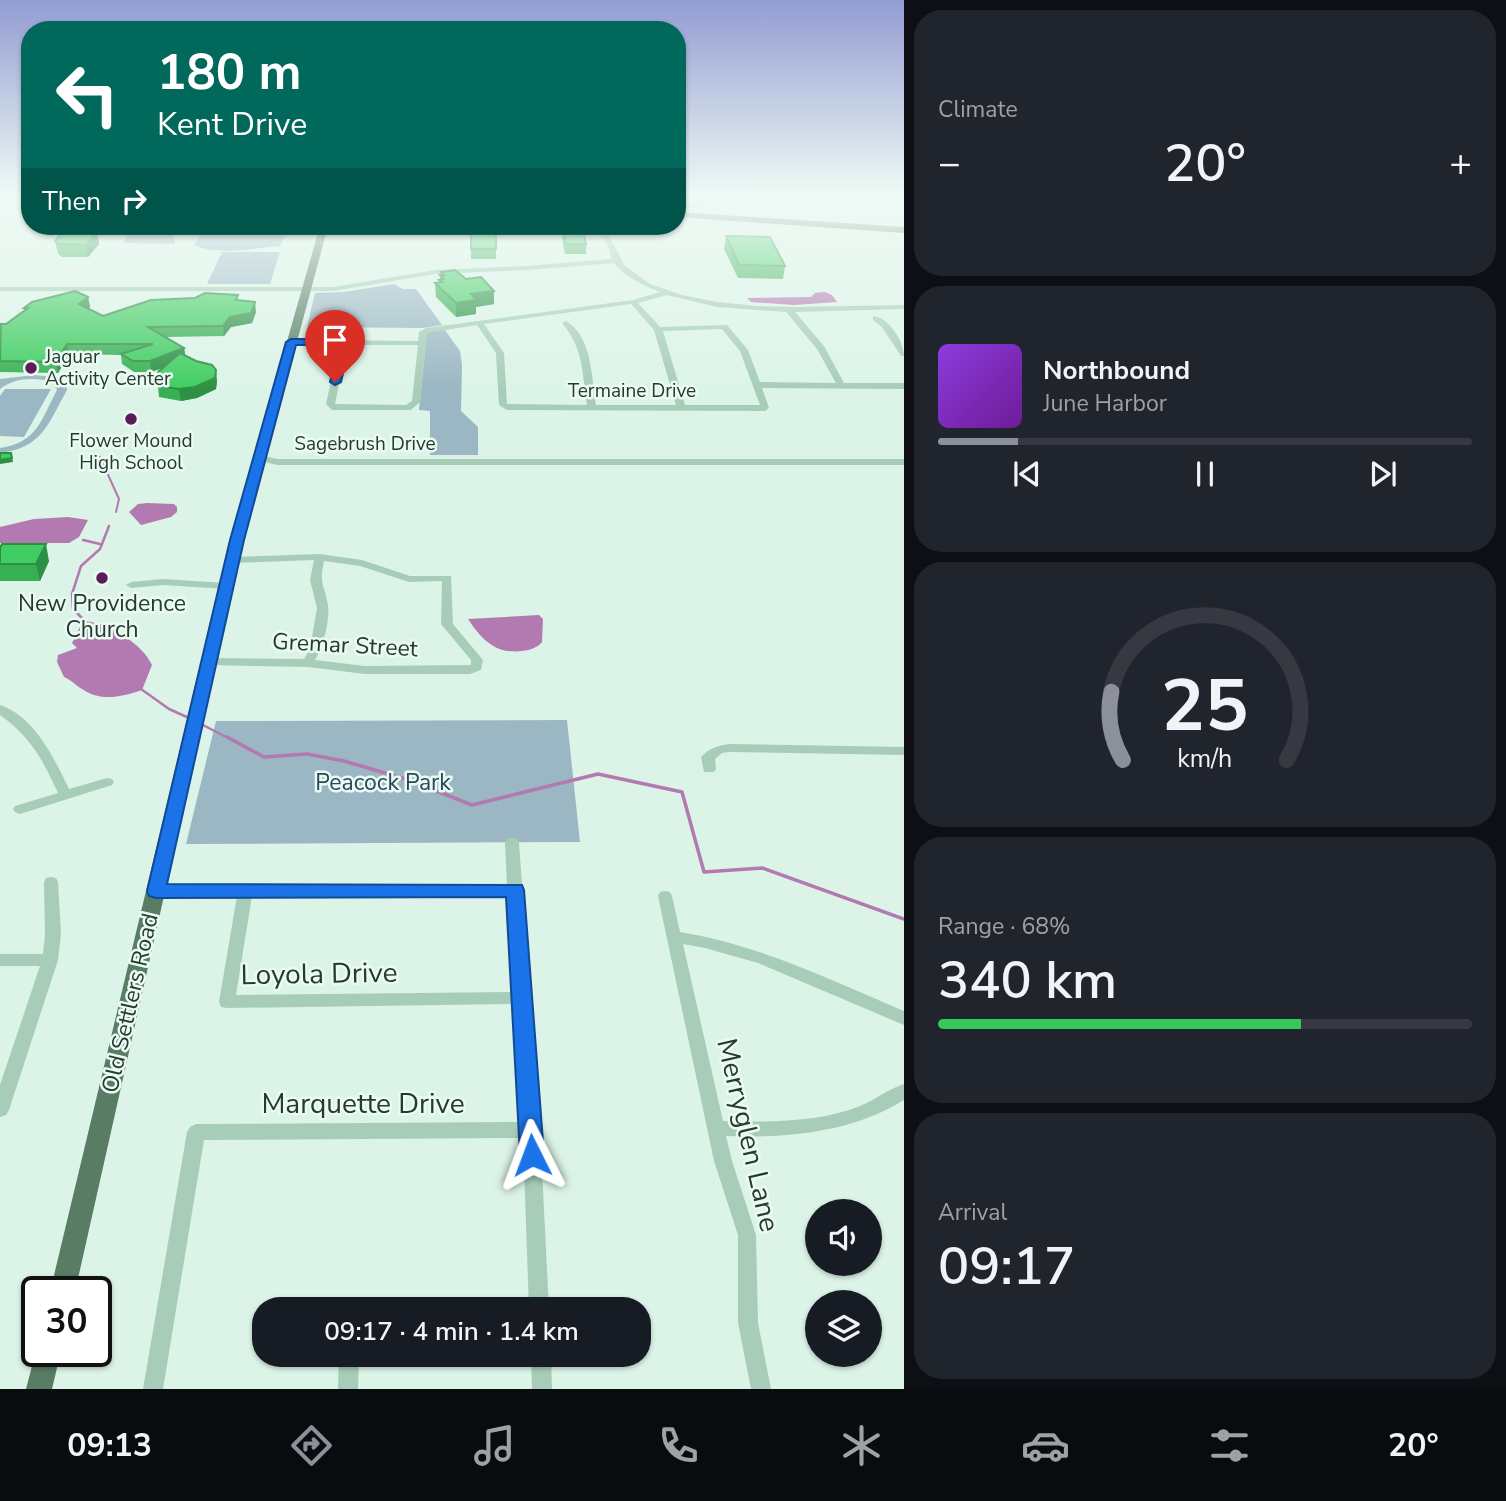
<!DOCTYPE html>
<html lang="en">
<head>
<meta charset="utf-8">
<style>
	body { margin:0; font-family:"Nunito Sans",sans-serif; background:#20242c; color:#f1f3f6; height:100vh; display:flex; flex-direction:column; font-size:26px; white-space:nowrap }
	* { box-sizing:border-box; margin:0 }
	p { font-size:23px; color:#9ea1a6 }
	.icon { flex:none; width:38px; height:38px; fill:none; stroke:currentColor; stroke-width:2; stroke-linecap:round; stroke-linejoin:round }
	.map { position:relative; flex:1; overflow:hidden }
	.drawer { display:flex; flex-direction:column; gap:10px; padding:10px; background:#0d0f14; width:602px }
	.drawer>* { flex:none }
	.hud { position:absolute; left:21px; top:21px; width:665px; height:214px; border-radius:28px; box-shadow:0 2px 5px #0004; background:#00695c; color:#fff; overflow:hidden }
	.buttons { position:absolute; left:805px; top:1199px; display:grid; gap:14px }
	.buttons a { display:grid; place-items:center; width:77px; height:77px; border-radius:50%; background:#171b24; box-shadow:0 2px 5px #0004; font-size:35px }
	.speed { position:absolute; left:21px; top:1276px; display:flex; gap:14px; font-size:35px; font-weight:700; text-align:center }
	.speed>* { display:grid; place-content:center; width:91px; height:91px; border-radius:50%; background:#171b24; box-shadow:0 2px 5px #0004; line-height:1 }
	.speed .limit { border:4px solid #111; border-radius:10px; background:#fff; color:#111 }
	.pin { position:absolute; display:grid; place-items:center; width:60px; height:60px; color:#fff; margin:-72px -30px; border-radius:50% 50% 50% 0; rotate:-45deg; box-shadow:0 0 7px #0007 }
	.pin .icon { rotate:45deg }
	.me { position:absolute; width:77px; margin:-38px; rotate:357deg; stroke-linejoin:round; filter:drop-shadow(0 0 5px #0008) }
	.turn { display:flex; align-items:center; gap:24px; height:147px; padding:0 21px; font-size:32px }
	.turn .icon { width:91px; height:91px; stroke-width:2.5 }
	.turn b { display:block; font-size:49px; line-height:60px }
	.then { display:flex; align-items:center; height:66px; padding:0 21px; background:#0003; gap:14px; font-size:26px }
	.big { font-size:52px; font-weight:600; line-height:1.1 }
	.drawer .tile { flex:1; display:flex; flex-direction:column; justify-content:center; gap:10px; min-width:0; padding:0 24px; border-radius:28px; background:#20242c }
	.drawer .dial { align-items:center; gap:0 }
	.dial svg { height:182px; overflow:visible; fill:none; stroke:#363941; stroke-width:7; stroke-linecap:round; text-anchor:middle }
	.dial text { fill:#f1f3f6; stroke:none }
	.song { display:flex; align-items:center; gap:21px }
	.cover { width:84px; height:84px; border-radius:10px; background:linear-gradient(135deg,hsl(270 70% 55%),hsl(280 70% 35%)) }
	.played { height:7px; border-radius:4px; background:linear-gradient(90deg,#8c9099 15%,#363941 15%) }
	.keys { display:flex; justify-content:space-around; direction:ltr }
	.heat { display:flex; justify-content:space-between; align-items:center; font-size:38px; direction:ltr }
	.charge { height:10px; border-radius:5px; background:linear-gradient(90deg,#34c759 68%,#363941 0) }
	.trip { position:absolute; left:252px; top:1297px; width:399px; height:70px; border-radius:28px; background:#171b24; box-shadow:0 2px 5px #0004; font-weight:600; line-height:70px; text-align:center }
	.tabs { display:flex; height:112px; justify-content:space-around; align-items:center; background:#090b0e; color:#9ea1a6 }
	.tabs .icon { width:49px; height:49px }
	.tabs .selected { color:#8c9099 }
	.tabs b { font-size:32px; color:#f1f3f6 }
	main { display:flex; flex:1; min-height:0 }
	.map>svg:first-child { display:block }
</style>
</head>
<body>
<main>
<div class="map">
<svg width="904" height="1389" viewBox="0 0 904 1389">
	<rect width="100%" height="100%" fill="#dcf4e8"/>
	<path fill="#9bb7c4" d="M213 226H284L289 228 280 246C255 248 218 256 194 245L200 235Z
		M132 227 159 229 172 234 175 241 174 244 123 243Z
		M222 252H280L270 284H207Z
		M394 284 403 289H416L442 325 423 328 307 327 315 293 344 292Z
		M445 330 460 351 462 365 461 411 478 427V455H430V411L419 410 427 331Z
		M34 375 53 377 66 384 67 390C48 424 42 448 0 453V448C37 443 41 420 57 390L52 382C35 377 14 378 0 389V379Z
		M5 389H51L24 437 0 436V396Z
		M567 720 580 842 186 844 216 721Z"/>
	<path fill="#b379b1" d="M825 292 832 295 837 302 794 305 751 302 747 298 811 297 815 293Z
		M147 503 174 504 177 507V512L171 517 141 525 129 512 138 504Z
		M68 517 88 520 79 537 69 543H0V527L34 519Z
		M539 615 543 619 542 642C534 653 507 654 495 647 484 641 475 630 468 619Z
		M83 621C107 622 142 643 152 665L142 690C121 697 101 702 82 689 75 685 73 681 64 677L57 662 58 655 77 648 72 643Z"/>
	<g fill="none" stroke-linecap="round" stroke-linejoin="round">
		<path stroke="#b379b1" stroke-width="2" d="M100 457 119 499 116 512"/>
		<path stroke="#b379b1" stroke-width="2.5" d="M83 540 100 544
			M86 622 73 609 72 594 81 566 100 549 109 526
			M141 689 169 709 189 718
			M201 724 230 739"/>
		<path stroke="#b379b1" stroke-width="3.5" d="M227 737 264 757 307 754 344 761 409 780 472 805 598 774 682 792 704 872 762 868 904 919"/>
		<path fill="#a7cdb8" fill-rule="evenodd" d="M699 196H705L701 208H677V204L696 205Z
			M786 196H796L803 199 800 201Z
			M30 197V204L24 202V200Z
			M589 226H596L609 236 625 266 650 284 682 295 717 302 757 306 797 307 904 305V309L795 312 824 346 844 383H904V389L762 388 769 408 765 411 507 410 499 405 496 353 477 325 427 333 420 402 411 410H332L326 404 339 345 291 344 287 342 291 340 418 341 419 332 426 328 633 300 660 292C644 286 625 277 614 263L527 270 435 274 333 291H0V287H333L435 270 527 266 612 259 605 239ZM667 295 717 307 786 312 817 349 836 383 760 382 748 350 727 325 660 327 638 303ZM631 304 654 330 676 405H596C591 377 593 337 566 321L562 323C584 349 582 373 587 405L507 404 504 353 484 324ZM722 329 740 351 760 405H685L663 331ZM347 345H418L412 401 406 405 335 404Z
			M873 316C889 317 904 342 904 356H901L882 327 873 320Z
			M260 455 277 459H904V465H277L257 460V456Z
			M320 554 362 560 410 576H451L453 624 483 660 481 670 470 674H365L308 667 205 665 203 662 209 658 304 659 310 649 317 608 310 580 314 560 233 563 228 560 233 557ZM324 561 360 566 409 582 442 581 441 624 471 660V665L365 666 315 660C323 648 330 620 328 605 324 583 319 585 324 561Z
			M163 579 226 583 231 586 226 589 163 585 131 588 126 585 131 582Z
			M0 705C35 717 54 758 69 789L107 778 112 779 114 782 112 785 20 814 15 812 13 809 15 806 58 793C42 759 31 737 0 715Z
			M729 744 904 747V755L729 752 722 753 715 759 716 769 714 772H704L701 757C709 748 718 746 729 744Z
			M512 838 517 839 519 843 540 1130 549 1309H529L523 1138 204 1140 163 1389H143L187 1132 190 1127 196 1124 522 1122 515 1004 227 1008 221 1007 219 1002 237 896H156L151 895 149 891 151 887 156 886 507 885 505 843 507 839ZM508 895 514 992 236 995 252 896Z
			M51 877 56 878 58 882 61 934 58 960 9 1110 6 1115 0 1117V1085L40 966H0V954H43L45 934 44 882 46 878Z
			M665 891 670 892 672 896 680 932C760 945 831 980 904 1011V1025L758 963 705 948 683 944 723 1121C768 1122 817 1123 860 1106 875 1100 888 1089 904 1084V1100C850 1133 789 1138 726 1136L732 1161 756 1235 758 1323 771 1389H751L738 1323V1235L714 1161 658 896 660 892Z
			M339 1354H359L358 1389H338Z
			M531 1354H551L552 1389H532Z"/>
		<path fill="#587c64" fill-rule="evenodd" d="M677 212 904 227V233L677 217Z
			M320 226H328L244 540 75 1292H50L230 540Z
			M37 1347V1351H61L52 1389H26Z"/>
	</g>
	<path fill="#37b053" d="M387 226H423L422 228H398L397 232H387Z
		M614 226H626V228H615Z
		M563 230 586 244V254H565L562 239Z
		M97 231 99 244 88 257H62L58 254 55 241Z
		M471 234H496V259H471Z
		M726 236 785 266 783 279 738 278 724 249Z
		M441 272 494 304 476 307V314L456 317 436 297 435 283H439Z
		M88 297 90 307 88 309 103 316 238 301 256 312 252 323 231 327 224 336 166 337 184 348 185 355 217 381 216 389 197 398 181 401 159 397 158 386 163 368 151 372H134L122 364 121 355 69 354 58 373 0 372V325L6 324 25 311 24 308Z
		M0 548 49 561 40 581H0Z"/>
	<path fill="#2d9044" d="M97 231 99 244 88 257 86 245Z
		M494 291V304L476 307V314L456 317V303L471 294Z
		M88 297 90 307 81 314 79 304Z
		M255 302 256 312 252 323 231 327 224 336 223 326 230 317Z
		M67 344 69 354 58 373 56 362Z
		M184 348 186 359 151 372 150 361Z
		M216 370 217 381 216 389 197 398 181 401 179 389Z
		M11 453 13 462 0 464V460Z
		M46 544 49 561 40 581 36 564Z"/>
	<path fill="#40cd61" stroke="#2d9044" stroke-width="2" d="M70 228H89L97 231 86 245 59 244 55 241 63 230Z
		M563 230H583L586 244H566Z
		M471 234H496V249H471Z
		M726 236 770 237 785 266 739 265Z
		M455 270 466 279 481 277 494 291 471 294 476 300 456 303 435 283 442 282 439 280 444 279 440 275H444L441 272Z
		M75 291 88 297 79 304 103 316 151 300 195 298 205 293 238 295 236 300 255 302 251 313 230 317 223 326 148 327 184 348 150 361H133L121 354 153 344H67L56 362 0 361 1 324H6L28 308H24L32 302Z
		M180 353 196 361 212 365 216 370 215 378 195 387 179 389 158 386V372Z
		M0 453H11L12 458 0 460Z
		M2 544H46L36 564H0V548Z"/>
	<linearGradient id="sky" x2="0" y2="1"><stop stop-color="#939cd2"/><stop offset="0.5" stop-color="#effaf5"/><stop offset="1" stop-color="#effaf5" stop-opacity="0"/></linearGradient>
	<rect width="904" height="390" fill="url(#sky)"/>
	<path fill="#1a73e8" stroke="#114b97" stroke-width="2" d="M291 339H344L350 342 341 382 335 385 330 382 338 345H296L244 540 167 884 522 885 524 890 544 1155 540 1163 532 1166 524 1163 520 1155 506 897 156 898 149 896 147 891 230 540 286 342Z"/>
	<g fill="#5d1b5a" stroke="#e9fbf3" stroke-width="2.5">
		<circle cx="31" cy="368" r="7"/>
		<circle cx="131" cy="419" r="7"/>
		<circle cx="102" cy="578" r="7"/>
	</g>
	<g text-anchor="middle" dominant-baseline="central" stroke-width="5" stroke-linejoin="round" paint-order="stroke">
		<g font-size="19" fill="#28392d" stroke="#e9fbf3" text-anchor="start">
			<text x="45" y="357">Jaguar<tspan x="45" dy="22">Activity Center</tspan></text>
			<text x="131" y="441" text-anchor="middle">Flower Mound<tspan x="131" dy="22">High School</tspan></text>
		</g>
		<g font-size="19" fill="#28392d" stroke="#e9fbf3">
			<text x="632" y="391">Termaine Drive</text>
			<text x="365" y="444">Sagebrush Drive</text>
		</g>
		<g font-size="23" fill="#28392d" stroke="#e9fbf3">
			<text x="102" y="603">New Providence<tspan x="102" dy="26">Church</tspan></text>
		</g>
		<g font-size="23" fill="#28392d" stroke="#e9fbf3">
			<text transform="translate(345 645) rotate(3)">Gremar Street</text>
			<text transform="translate(130 1003) rotate(-77)">Old Settlers Road</text>
		</g>
		<g font-size="23" fill="#2a4859" stroke="#e9fbf3">
			<text x="383" y="782">Peacock Park</text>
		</g>
		<g font-size="28" fill="#28392d" stroke="#e9fbf3">
			<text transform="translate(319 974) rotate(-1)">Loyola Drive</text>
			<text x="363" y="1104">Marquette Drive</text>
			<text transform="translate(748 1135) rotate(77)">Merryglen Lane</text>
		</g>
	</g>
</svg>
<div class="buttons">
<a><svg class="icon" aria-label="sound" viewBox="0 0 24 24"><path d="M4 9h4l5-4v14l-5-4H4zM17 9q2 3 0 6"/></svg></a>
<a><svg class="icon" aria-label="layers" viewBox="0 0 24 24"><path d="M12 4l9 5-9 5-9-5zM3 14l9 5 9-5"/></svg></a>
</div>
<div class="speed"><div class="limit">30</div></div>
<div class="pin" style="left:335px;top:382px;background:#d93025"><svg class="icon" aria-label="arrive" viewBox="0 0 24 24"><path d="M6 21V4h12l-3 4 3 4H6"/></svg></div>
<svg class="me" style="left:532px;top:1155px" viewBox="-20 -20 40 40"><path d="M0-17L14 15 0 8-14 15z" fill="#1a73e8" stroke="#fff" stroke-width="4"/></svg>
<div class="trip">09:17 · 4 min · 1.4 km</div>
<div class="hud">
<div class="turn"><svg class="icon" aria-label="left" viewBox="0 0 24 24"><path d="M17 20v-9H6M10 6l-5 5 5 5"/></svg><div><b>180 m</b>Kent Drive</div></div>
<div class="then">Then<svg class="icon" aria-label="right" viewBox="0 0 24 24"><path d="M7 20v-9h11M14 6l5 5-5 5"/></svg></div>
</div>
</div>
<section class="drawer">
<div class="tile"><p>Climate</p>
<div class="heat"><a>−</a><b class="big">20°</b><a>+</a></div>
</div>
<div class="tile">
<div class="song"><i class="cover"></i><div><b>Northbound</b><p>June Harbor</p></div></div>
<div class="played"></div>
<div class="keys"><svg class="icon" aria-label="previous" viewBox="0 0 24 24"><path d="M18 5L8 12l10 7zM5 5v14"/></svg><svg class="icon" aria-label="pause" viewBox="0 0 24 24"><path d="M8 5v14M16 5v14"/></svg><svg class="icon" aria-label="next" viewBox="0 0 24 24"><path d="M6 5l10 7-10 7zM19 5v14"/></svg></div>
</div>
<div class="tile dial"><svg viewBox="0 0 100 80">
<path d="M14 69A42 42 0 1 1 86 69"/>
<path d="M14 69A42 42 0 0 1 9 39" stroke="#8c9099"/>
<text x="50" y="56" font-size="32" font-weight="700">25</text>
<text x="50" y="72" font-size="11">km/h</text>
</svg></div>
<div class="tile"><p>Range · 68%</p><b class="big">340 km</b><div class="charge"></div></div>
<div class="tile"><p>Arrival</p><b class="big">09:17</b></div>
</section>
</main>
<nav class="tabs">
<b>09:13</b>
<svg class="icon selected" aria-label="directions" viewBox="0 0 24 24"><path d="M12 3l9 9-9 9-9-9zM9 14v-3h6M13 9l2 2-2 2"/></svg>
<svg class="icon" aria-label="music" viewBox="0 0 24 24"><path d="M9 18V5l10-2v13"/><circle cx="6" cy="18" r="3"/><circle cx="16" cy="16" r="3"/></svg>
<svg class="icon" aria-label="phone" viewBox="0 0 24 24"><path d="M5 4h4l2 5-3 2q2 4 5 5l2-3 5 2v4C11 20 4 13 5 4z"/></svg>
<svg class="icon" aria-label="climate" viewBox="0 0 24 24"><path d="M12 3v18M4 7l16 10M4 17L20 7"/></svg>
<svg class="icon" aria-label="car" viewBox="0 0 24 24"><path d="M5 17H2v-5l4-1 3-4h7l3 4 3 1v5h-3M9 17h6M6 11h13"/><circle cx="7" cy="17" r="2"/><circle cx="17" cy="17" r="2"/></svg>
<svg class="icon" aria-label="filters" viewBox="0 0 24 24"><path d="M4 7h16M4 17h16"/><circle cx="9" cy="7" r="2"/><circle cx="15" cy="17" r="2"/></svg>
<b>20°</b>
</nav>
</body>
</html>
